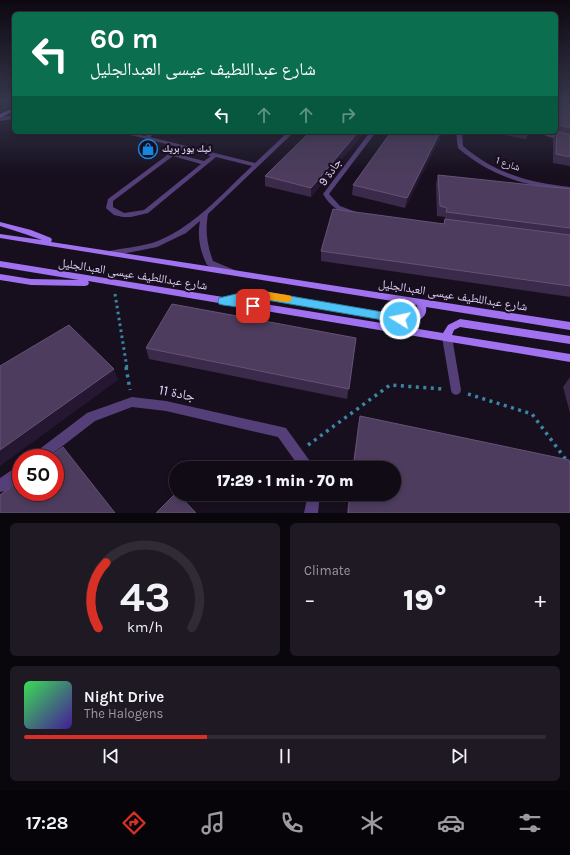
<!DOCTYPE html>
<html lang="en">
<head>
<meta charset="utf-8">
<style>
	body { margin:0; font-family:Karla,"Noto Naskh Arabic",sans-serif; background:#1e1923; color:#f1f3f6; height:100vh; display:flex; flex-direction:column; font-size:15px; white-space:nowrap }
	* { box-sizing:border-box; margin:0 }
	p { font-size:13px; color:#9c9ba1 }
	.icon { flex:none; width:22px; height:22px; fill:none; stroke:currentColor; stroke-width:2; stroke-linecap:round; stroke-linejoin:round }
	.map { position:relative; height:513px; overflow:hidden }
	.details { display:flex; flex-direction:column; gap:10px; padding:10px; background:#09060c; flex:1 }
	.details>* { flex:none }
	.banner { position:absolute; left:12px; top:12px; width:546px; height:122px; border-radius:6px; box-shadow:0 2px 6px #0003,0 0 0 1px #302b35; background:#0b6e4f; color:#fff; overflow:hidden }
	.speed { position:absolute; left:12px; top:449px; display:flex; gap:8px; font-size:20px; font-weight:700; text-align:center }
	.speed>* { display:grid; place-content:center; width:52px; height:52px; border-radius:50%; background:#110b16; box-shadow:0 2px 6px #0003,0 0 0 1px #302b35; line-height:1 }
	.speed .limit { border:6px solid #d22; background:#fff; color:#111 }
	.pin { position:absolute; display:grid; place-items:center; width:34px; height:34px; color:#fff; margin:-17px; border-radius:8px; box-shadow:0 2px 6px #0006 }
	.me { position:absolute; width:44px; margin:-22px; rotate:280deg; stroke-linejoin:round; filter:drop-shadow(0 0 3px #0008) }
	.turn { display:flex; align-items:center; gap:14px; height:84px; padding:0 12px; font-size:18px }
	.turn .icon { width:52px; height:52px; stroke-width:2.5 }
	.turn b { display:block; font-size:28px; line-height:34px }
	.lanes { display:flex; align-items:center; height:38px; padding:0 12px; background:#0003; justify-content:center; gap:20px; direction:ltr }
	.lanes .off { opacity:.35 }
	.big { font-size:30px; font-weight:800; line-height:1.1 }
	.details .card { flex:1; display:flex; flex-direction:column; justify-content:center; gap:6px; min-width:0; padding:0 14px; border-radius:6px; background:#1e1923 }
	.details .dial { align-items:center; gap:0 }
	.dial svg { height:104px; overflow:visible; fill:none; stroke:#302b35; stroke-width:7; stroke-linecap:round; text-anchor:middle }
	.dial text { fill:#f1f3f6; stroke:none }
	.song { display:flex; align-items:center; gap:12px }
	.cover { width:48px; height:48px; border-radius:6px; background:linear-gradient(135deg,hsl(130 70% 55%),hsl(260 70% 35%)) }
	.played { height:4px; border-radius:2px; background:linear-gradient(90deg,#d93025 35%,#302b35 35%) }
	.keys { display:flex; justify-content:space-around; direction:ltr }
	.heat { display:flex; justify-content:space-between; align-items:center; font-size:22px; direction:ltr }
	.details .tiles { flex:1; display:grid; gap:10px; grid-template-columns:1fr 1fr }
	.card:last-child { grid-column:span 2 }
	.trip { position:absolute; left:169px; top:461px; width:232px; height:40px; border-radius:20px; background:#110b16; box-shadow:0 2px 6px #0003,0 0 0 1px #302b35; font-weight:800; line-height:40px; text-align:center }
	.menu { display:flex; height:64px; justify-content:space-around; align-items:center; background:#070409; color:#9c9ba1 }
	.menu .icon { width:28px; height:28px }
	.menu .selected { color:#d93025 }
	.menu b { font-size:18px; color:#f1f3f6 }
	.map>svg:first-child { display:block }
</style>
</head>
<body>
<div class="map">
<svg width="570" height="513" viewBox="0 0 570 513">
	<rect width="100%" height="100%" fill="#170f1e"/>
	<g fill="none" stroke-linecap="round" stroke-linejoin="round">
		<path stroke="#3a86a4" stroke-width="3" stroke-dasharray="2.5 3.5" stroke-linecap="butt" d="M115 294 127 368"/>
		<path stroke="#3a86a4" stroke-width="3.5" stroke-dasharray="3 4.5" stroke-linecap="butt" d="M126 367 130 390
			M468 394 532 414 570 465
			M308 445 390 385 443 389"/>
		<path fill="#553f78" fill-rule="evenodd" d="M14 115V119L0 121V117Z
			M119 132H129L145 136 151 132H158L150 137 255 163 288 132H294L208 214C205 231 207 245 213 261L237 271 238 273 237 275H231L207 265C200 251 197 236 200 221L186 233 157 247 112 256 109 255 108 253 109 251C123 248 138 247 152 243 190 231 223 193 252 166L216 157 148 213 131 217H123L114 215 107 209 106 208 108 199 178 147ZM183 149 211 156 204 161 177 154ZM173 156 201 164 144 210 124 213 113 207V201Z
			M447 333 450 334 452 337 461 390 460 393 456 395 452 393 451 390 442 337 444 334Z"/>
		<path fill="#553f78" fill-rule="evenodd" d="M370 132H376L329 194 340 206 356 212 357 214 356 216H353C339 212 330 206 323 194Z
			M456 132H462L463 146C496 174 528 182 570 187V191C526 186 492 177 458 148Z
			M541 132H547L570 139V143L546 136Z
			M132 397 166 401 282 427 286 428 312 464 314 468H300L278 437 166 411 132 407 95 421 47 458H31L33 454 87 413Z
			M21 464V478L5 491 0 492V478Z
			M308 494H320L318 513H304Z"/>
		<path fill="#a072f0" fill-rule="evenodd" d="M14 108V111L0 118V114Z
			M0 222 31 230 51 238 52 240 51 242 570 322V330L426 307C428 318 417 322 407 324L261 298H250L240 300 443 333 448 325 460 319 570 336V344L460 327 454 330 452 335 570 354V362L88 281 89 283 88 285 85 286 31 285 0 280V274L31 279 79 280 0 267V261L223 297 250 292H261L407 316 414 315 418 310 417 305 0 238V234L42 240 25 234 0 226Z"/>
	</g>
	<path fill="#3b2a4a" d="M556 102H570V166L553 163V140L556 133 553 132H556Z
		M364 132 311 197 265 186V176Z
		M391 132H443L405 208 352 195 353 185Z
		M488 132H529L526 139Z
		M438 175 570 189V297L321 261V251L444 224 445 217 437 216 436 184Z
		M356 338 347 399 149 359 146 348Z
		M570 377V413L563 387Z
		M360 416 570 513H347L349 494H394V468H353L358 426Z"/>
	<path fill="#251731" d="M358 132H364L311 197V188Z
		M440 132H443L405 208 407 198Z
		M114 369 118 380 0 466V450Z"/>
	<path fill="#4d3c5d" stroke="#655376" d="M556 102H570V128L557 124V118H556Z
		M557 131 570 135V157L556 154Z
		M310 132H358L311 188 265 176Z
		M391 132H440L407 198 353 185Z
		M438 175 570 189V228L446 212 447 208 440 206Z
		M333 209 444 224 445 219 570 235V286L321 251Z
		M172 304 356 338 349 389 146 348Z
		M69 325 114 369 0 450V366Z
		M360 416 569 460 570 464V513H348L350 494H394V468H353Z
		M63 447 115 513H0V495L21 479V492H55V458H48Z
		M176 493V494H178L196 513H156Z"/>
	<linearGradient id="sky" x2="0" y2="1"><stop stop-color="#0d0810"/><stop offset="0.59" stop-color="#36374c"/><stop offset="1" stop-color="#36374c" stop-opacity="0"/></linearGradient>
	<rect width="570" height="173" fill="url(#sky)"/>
	<path fill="#4fc3f7" stroke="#337fa1" d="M261 291 400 315 403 316 405 319 403 322 400 323 261 299 241 300 256 303 258 306 256 308 253 309 223 305 219 304 218 301 219 298 236 294Z"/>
	<path fill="#f59e0b" d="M261 291 287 295 291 296 292 299 291 301 287 302 261 299 242 298 241 296 242 293Z"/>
	<defs>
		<symbol id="shop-ring" viewBox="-11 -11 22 22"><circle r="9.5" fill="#170f1e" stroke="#1886de" stroke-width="1.5"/><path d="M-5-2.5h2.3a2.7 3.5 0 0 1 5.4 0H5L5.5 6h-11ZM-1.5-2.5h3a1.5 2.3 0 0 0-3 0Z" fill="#1886de"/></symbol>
	</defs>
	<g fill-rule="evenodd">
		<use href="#shop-ring" x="137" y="138" width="22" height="22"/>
	</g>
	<g text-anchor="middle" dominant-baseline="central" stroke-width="4" stroke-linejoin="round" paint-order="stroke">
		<g font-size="10" font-weight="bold" fill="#e4d1fa" stroke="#170f1e" text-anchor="start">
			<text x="162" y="149">تيك يور بريك</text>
		</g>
		<g font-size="10" fill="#e4d1fa" stroke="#170f1e">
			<text transform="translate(508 164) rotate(19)">شارع 1</text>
		</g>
		<g font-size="12" fill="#e4d1fa" stroke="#170f1e">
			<text transform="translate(330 172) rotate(-55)">جادة 9</text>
			<text transform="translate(133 274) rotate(9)">شارع عبداللطيف عيسى العبدالجليل</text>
			<text transform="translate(453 295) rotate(9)">شارع عبداللطيف عيسى العبدالجليل</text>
		</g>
		<g font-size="14" fill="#e4d1fa" stroke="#170f1e">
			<text transform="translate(177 393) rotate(11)">جادة 11</text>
		</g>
	</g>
</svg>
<div class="speed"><div class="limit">50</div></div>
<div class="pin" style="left:253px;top:306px;background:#d93025"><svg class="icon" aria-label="arrive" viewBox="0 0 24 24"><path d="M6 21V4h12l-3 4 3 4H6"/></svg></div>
<svg class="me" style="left:400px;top:319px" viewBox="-20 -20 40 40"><circle r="17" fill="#4fc3f7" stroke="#fff" stroke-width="3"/><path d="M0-11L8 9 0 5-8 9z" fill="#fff"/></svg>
<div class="trip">17:29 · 1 min · 70 m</div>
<div class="banner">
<div class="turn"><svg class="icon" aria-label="left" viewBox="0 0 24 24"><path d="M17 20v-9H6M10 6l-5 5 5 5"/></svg><div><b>60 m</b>شارع عبداللطيف عيسى العبدالجليل</div></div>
<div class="lanes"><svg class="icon" aria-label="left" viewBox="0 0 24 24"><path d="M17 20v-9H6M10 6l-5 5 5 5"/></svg><svg class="icon off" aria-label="ahead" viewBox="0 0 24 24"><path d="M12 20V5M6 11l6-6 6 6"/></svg><svg class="icon off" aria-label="ahead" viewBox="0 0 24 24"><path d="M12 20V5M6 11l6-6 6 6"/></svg><svg class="icon off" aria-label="right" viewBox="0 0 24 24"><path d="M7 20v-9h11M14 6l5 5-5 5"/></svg></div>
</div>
</div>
<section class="details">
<div class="tiles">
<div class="card dial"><svg viewBox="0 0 100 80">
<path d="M14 69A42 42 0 1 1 86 69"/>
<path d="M14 69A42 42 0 0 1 20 19" stroke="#d93025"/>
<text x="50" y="56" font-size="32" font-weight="700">43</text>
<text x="50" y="72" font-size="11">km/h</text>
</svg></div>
<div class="card"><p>Climate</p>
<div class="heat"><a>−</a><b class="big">19°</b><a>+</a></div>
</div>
<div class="card">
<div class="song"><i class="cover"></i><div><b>Night Drive</b><p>The Halogens</p></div></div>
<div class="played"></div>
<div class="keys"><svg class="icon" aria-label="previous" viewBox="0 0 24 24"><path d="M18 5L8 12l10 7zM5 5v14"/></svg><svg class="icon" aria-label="pause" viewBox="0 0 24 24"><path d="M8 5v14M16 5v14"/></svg><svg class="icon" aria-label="next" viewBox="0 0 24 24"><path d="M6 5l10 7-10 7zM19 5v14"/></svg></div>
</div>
</div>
</section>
<nav class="menu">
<b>17:28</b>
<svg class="icon selected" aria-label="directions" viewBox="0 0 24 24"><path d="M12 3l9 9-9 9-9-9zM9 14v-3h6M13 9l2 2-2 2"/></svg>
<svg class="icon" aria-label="music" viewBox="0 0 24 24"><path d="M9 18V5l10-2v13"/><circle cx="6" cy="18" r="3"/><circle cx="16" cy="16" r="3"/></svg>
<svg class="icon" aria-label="phone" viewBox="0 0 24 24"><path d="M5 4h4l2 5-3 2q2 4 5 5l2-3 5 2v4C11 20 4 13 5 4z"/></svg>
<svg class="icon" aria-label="climate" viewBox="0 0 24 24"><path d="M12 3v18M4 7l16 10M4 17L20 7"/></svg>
<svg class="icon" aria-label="car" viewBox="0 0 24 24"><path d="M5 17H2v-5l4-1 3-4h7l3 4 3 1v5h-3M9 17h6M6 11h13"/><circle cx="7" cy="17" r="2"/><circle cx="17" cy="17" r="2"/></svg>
<svg class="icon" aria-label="filters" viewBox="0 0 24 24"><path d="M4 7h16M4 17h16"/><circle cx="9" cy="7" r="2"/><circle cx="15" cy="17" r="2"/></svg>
</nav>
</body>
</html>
